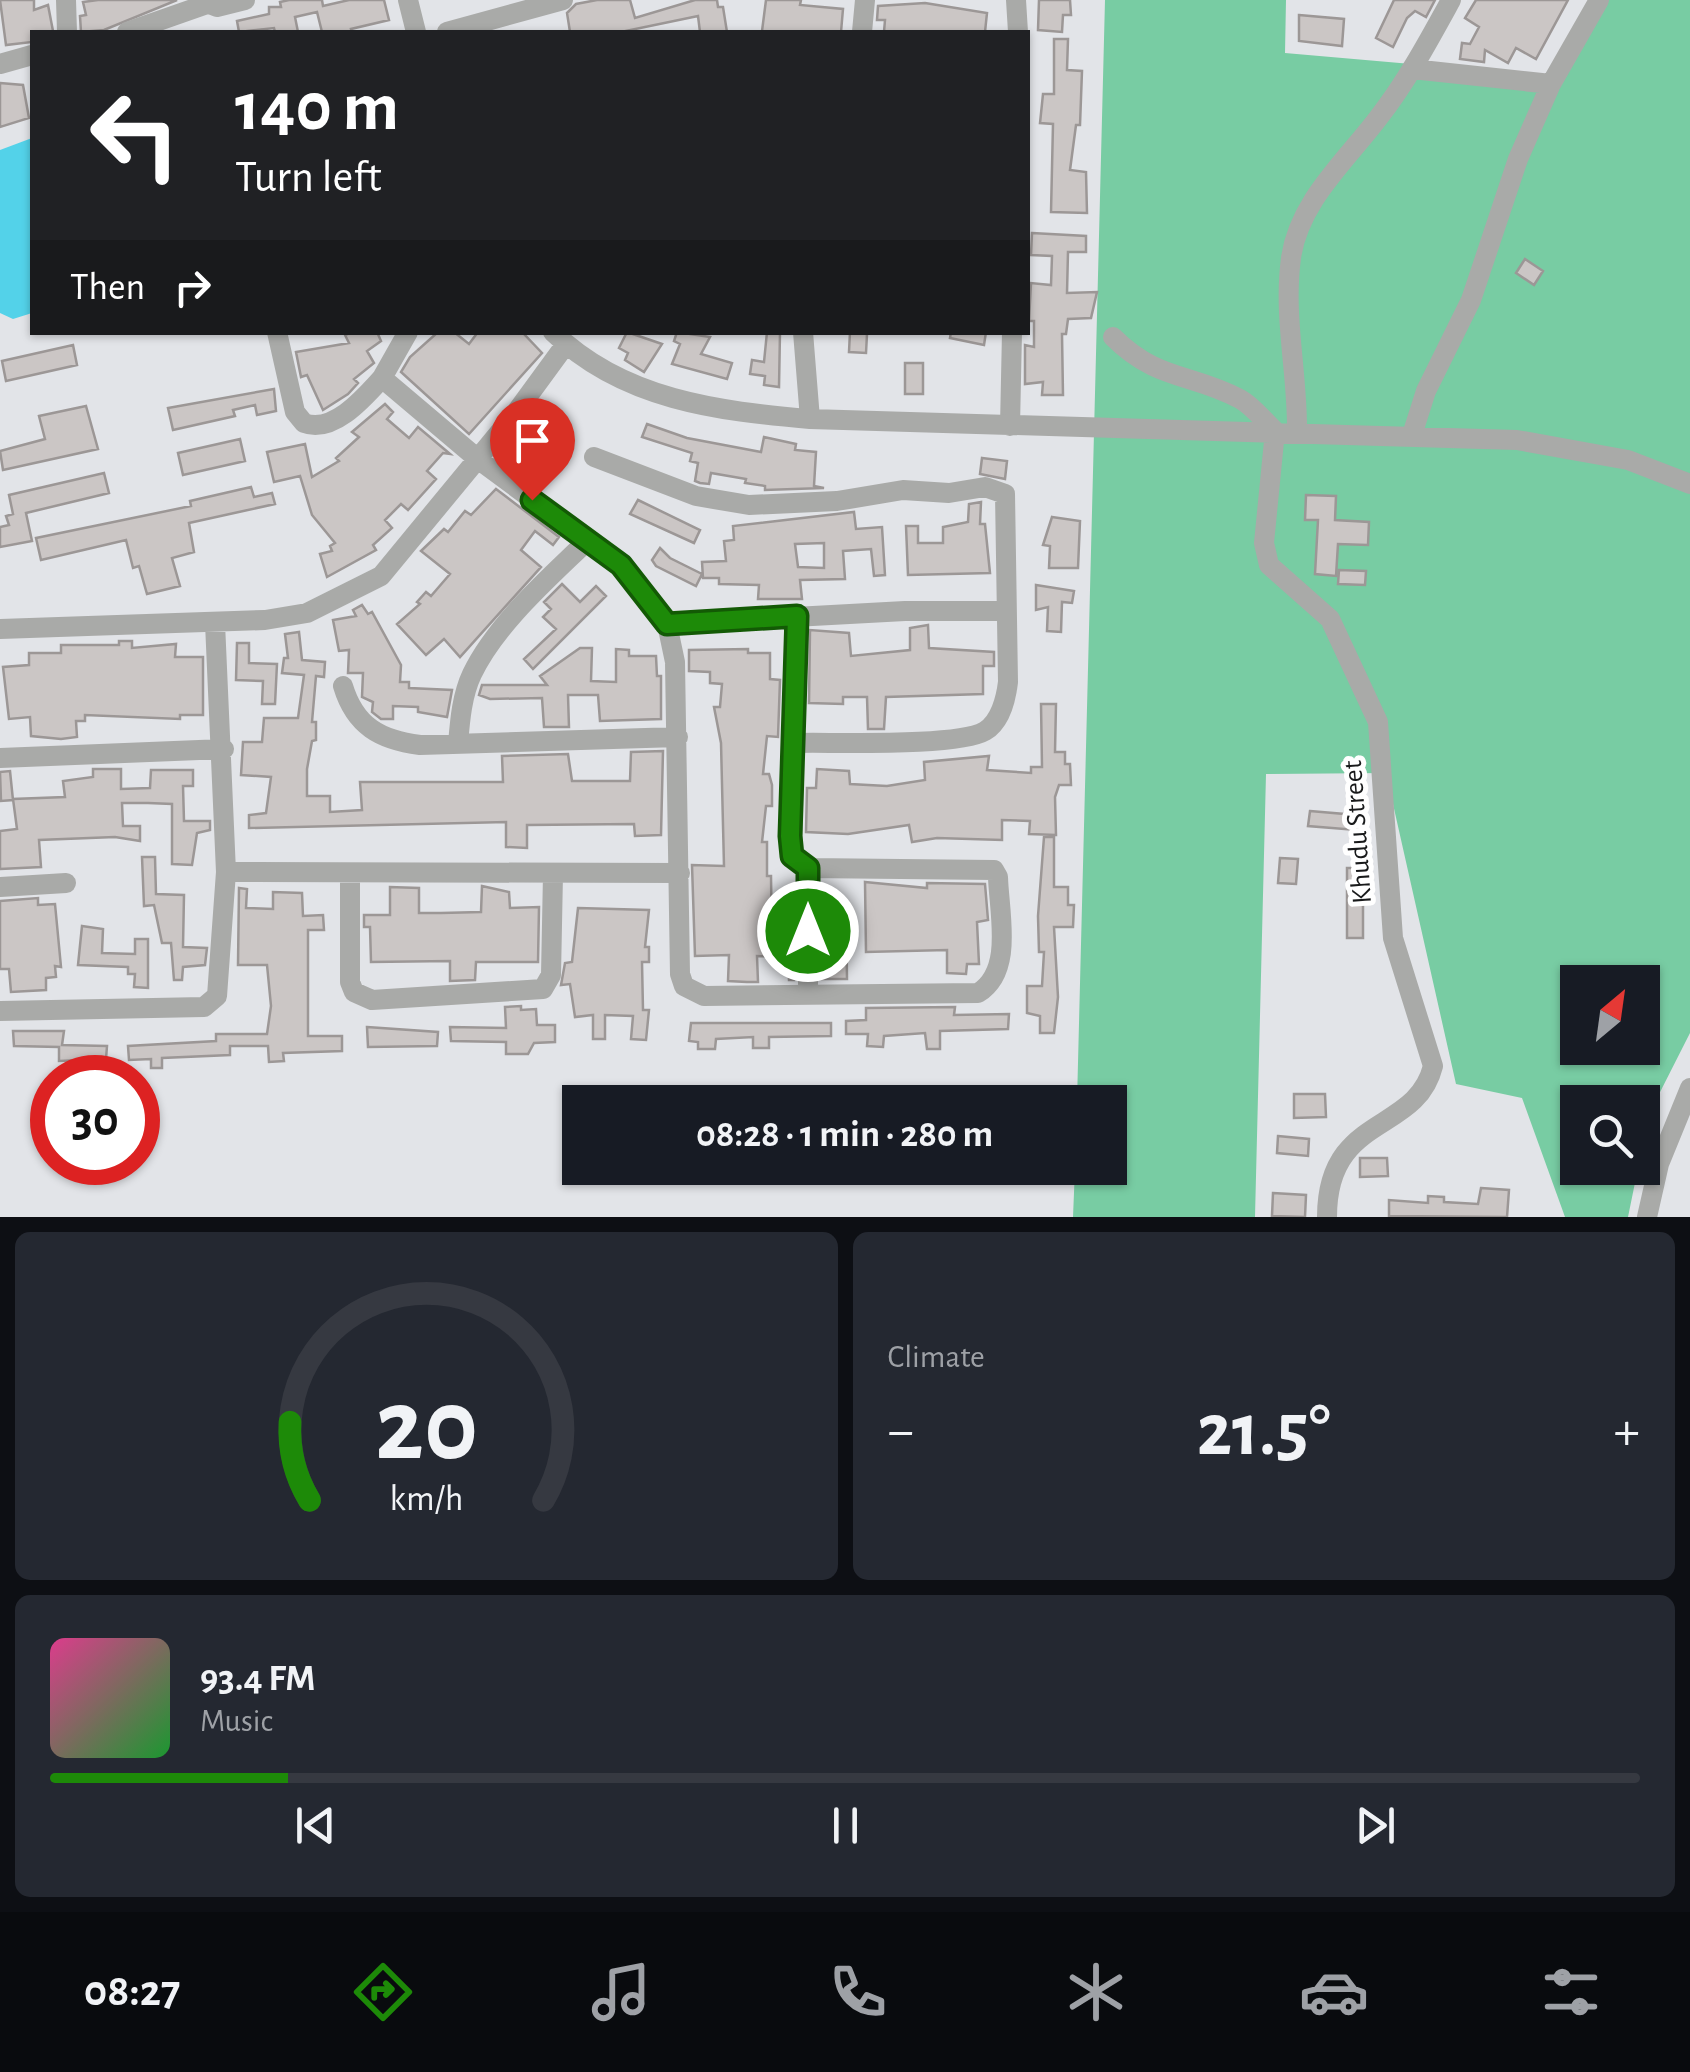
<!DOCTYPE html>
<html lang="en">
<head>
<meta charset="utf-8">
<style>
	body { margin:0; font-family:"Alegreya Sans",sans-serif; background:#242831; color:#f1f3f6; height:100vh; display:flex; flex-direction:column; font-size:38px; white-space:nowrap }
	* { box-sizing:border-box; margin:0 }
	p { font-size:32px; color:#9ea1a6 }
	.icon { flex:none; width:55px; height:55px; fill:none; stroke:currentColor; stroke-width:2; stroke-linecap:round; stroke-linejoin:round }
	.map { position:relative; height:1217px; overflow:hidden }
	.side { display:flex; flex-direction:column; gap:15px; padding:15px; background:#0d0f14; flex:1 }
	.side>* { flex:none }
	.banner { position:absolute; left:30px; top:30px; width:1000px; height:305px; border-radius:0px; box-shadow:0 2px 8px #0004; background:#202124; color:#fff; overflow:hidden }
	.needle { width:65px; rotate:29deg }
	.fabs { position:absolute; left:1560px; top:965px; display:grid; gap:20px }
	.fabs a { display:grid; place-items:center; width:100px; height:100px; border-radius:0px; background:#171b24; box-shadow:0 2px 8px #0004; font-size:50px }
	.speed { position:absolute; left:30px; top:1055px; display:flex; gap:20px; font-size:50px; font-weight:700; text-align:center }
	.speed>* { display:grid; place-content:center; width:130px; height:130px; border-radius:50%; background:#171b24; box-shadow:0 2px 8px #0004; line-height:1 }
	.speed .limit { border:15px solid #d22; background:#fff; color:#111 }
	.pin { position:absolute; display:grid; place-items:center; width:85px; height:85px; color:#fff; margin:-102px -42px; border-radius:50% 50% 50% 0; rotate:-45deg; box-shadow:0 0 10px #0007 }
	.pin .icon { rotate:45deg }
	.me { position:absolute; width:110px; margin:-55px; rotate:0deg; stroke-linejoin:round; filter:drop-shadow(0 0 8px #0008) }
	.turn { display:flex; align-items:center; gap:35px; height:210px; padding:0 40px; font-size:45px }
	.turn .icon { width:130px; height:130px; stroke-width:2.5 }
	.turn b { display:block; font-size:70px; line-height:85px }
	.then { display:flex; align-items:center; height:95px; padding:0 40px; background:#0003; gap:20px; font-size:38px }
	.big { font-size:75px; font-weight:600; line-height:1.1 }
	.side .widget { flex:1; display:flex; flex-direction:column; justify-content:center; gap:15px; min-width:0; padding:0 35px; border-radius:15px; background:#242831 }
	.side .dial { align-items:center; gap:0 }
	.dial svg { height:260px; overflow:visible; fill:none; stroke:#363941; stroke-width:7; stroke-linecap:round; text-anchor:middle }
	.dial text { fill:#f1f3f6; stroke:none }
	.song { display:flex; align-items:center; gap:30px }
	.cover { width:120px; height:120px; border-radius:15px; background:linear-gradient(135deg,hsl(330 70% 55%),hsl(130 70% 35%)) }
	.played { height:10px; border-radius:5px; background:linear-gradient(90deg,#1d8a08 15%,#363941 15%) }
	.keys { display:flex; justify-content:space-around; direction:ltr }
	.heat { display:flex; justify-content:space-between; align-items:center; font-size:55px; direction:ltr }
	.side .tiles { flex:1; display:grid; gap:15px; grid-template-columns:1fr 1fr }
	.widget:last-child { grid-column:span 2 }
	.trip { position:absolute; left:562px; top:1085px; width:565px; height:100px; border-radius:0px; background:#171b24; box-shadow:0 2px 8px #0004; font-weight:600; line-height:100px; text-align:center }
	.dock { display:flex; height:160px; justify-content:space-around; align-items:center; background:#090b0e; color:#9ea1a6 }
	.dock .icon { width:70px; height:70px }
	.dock .on { color:#1d8a08 }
	.dock b { font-size:45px; color:#f1f3f6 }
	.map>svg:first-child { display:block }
</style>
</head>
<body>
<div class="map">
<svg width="1690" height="1217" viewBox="0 0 1690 1217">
	<rect width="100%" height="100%" fill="#e2e4e8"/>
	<path fill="#78cca3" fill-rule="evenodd" d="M1105 0H1286L1285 53 1560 77 1605 0H1690V1033L1654 1104 1643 1150 1642 1102H1578V1168H1638L1628 1217H1565L1522 1098 1456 1084 1386 773 1266 774 1255 1217H1073L1075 1168H1110V1102H1077ZM1578 982H1642V1048H1578Z"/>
	<path fill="#53d2e9" d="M32 138V313L13 319 0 313V150Z"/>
	<path fill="#cbc6c5" stroke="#9c9796" stroke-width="2.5" fill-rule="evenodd" d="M0 0H34V10L48 5 53 31 32 32V42L6 45Z
		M98 0H177L104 30 81 32 80 16 86 15 83 2Z
		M289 0H322L323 6 349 0H384L389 20 351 29 352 32H322L317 12 295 17 298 32H275L274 28 239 32 237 21 269 14V7H281L280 2Z
		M597 0H630L635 18 695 0H717L718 7H723L727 32H700L698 16 621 32H570L567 13 576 4Z
		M766 0H801L800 5 843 9 841 32 762 31Z
		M1039 0H1070L1071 15H1063L1062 32 1038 30Z
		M1394 0H1435L1426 17 1415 11 1407 18 1393 47 1376 38Z
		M1476 0H1568L1536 59 1516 48 1508 63 1485 50 1484 62 1460 59 1462 43 1470 44 1479 27 1465 18Z
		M925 3 987 13 985 32H884L885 20H877L878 6Z
		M1299 15 1344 19 1342 46 1299 41Z
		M1054 39H1068L1067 70 1082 71 1080 125H1076L1070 170 1086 172 1087 213 1051 212 1053 124 1040 123 1043 94H1054Z
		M0 83 23 85 29 118 0 127Z
		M1032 233 1086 236V252H1068L1067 293 1097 292 1091 318 1068 319 1066 334H1062L1063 395H1042L1043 382 1025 384V345L1034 347V321H1029L1031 283 1051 285 1052 256 1031 255Z
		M1525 259 1543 271 1534 285 1516 273Z
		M352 332H377L381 341 367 351 374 363 354 379 358 383 348 394 323 410 307 375 301 377 296 352 349 343 345 335Z
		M438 332H454L469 344 478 332H522L542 353 469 434 401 372 410 357Z
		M627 332 662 344 644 372 625 360 628 353 619 348Z
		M677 332 710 337 701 354 732 363 727 379 672 364 680 344 674 341Z
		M767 332H780L779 387 764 385 765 376 750 374 752 360 764 362Z
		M850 332 867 334 866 353 849 352Z
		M951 332H986L984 345 950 338Z
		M73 345 77 365 6 381 2 361Z
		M905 363H923V394H905Z
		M274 389 276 411 257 415 255 405 233 410 235 416 173 430 168 408Z
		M385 404 393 412 387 419 409 438 418 427 450 454 443 453 427 471 436 479 408 510 401 504 385 520 392 528 373 545 376 550 327 577 320 554 332 551 330 546 335 543 312 515 300 476 274 482 267 452 305 444 312 477 339 461 336 458 359 437 352 432Z
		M86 406 98 449 3 470 0 451 45 439 39 416Z
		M647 424 687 438 761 452 764 437 796 444 795 450 816 452 814 486 824 488 765 490V486L745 483 746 479 711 473 709 484 700 483 695 481 698 463 690 461 692 453 642 437Z
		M240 439 245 461 183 475 178 453Z
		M982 458 1007 461 1005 479 980 474Z
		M104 473 109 493 26 513 32 541 0 547V527L9 525 6 516 13 514 9 495Z
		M251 487 254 497 272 493 275 504 189 523 194 552 172 558 180 586 147 594 139 566 133 568 126 540 41 560 36 538 191 506 190 501Z
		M496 489 559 537 553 545 535 531 521 550 541 567 460 657 444 639 426 655 397 624 420 604 417 602 426 592 431 596 450 574 421 551 444 529 448 532 465 511 471 515Z
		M1306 495 1336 496 1335 520 1369 522 1368 545 1338 544 1336 576 1315 574 1318 520H1305Z
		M638 500 700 530 694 543 630 514Z
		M981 502 980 524H985L990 573 908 575 906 526H918V543H943V527L968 522 969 504Z
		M854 512 856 529 882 527 885 575 874 576 871 549 843 551 845 579 800 580 802 599H758L759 585 719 584V578H703L702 562 726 561 724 541 734 540 733 526ZM824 543V568L798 567 795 544Z
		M1052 517 1080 521 1078 568H1049L1050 546 1043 545Z
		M660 548 670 558 702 574 696 586 656 566 652 560Z
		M1339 570 1366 571 1365 585 1338 584Z
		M562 584 580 602 596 586 606 596 533 669 524 659 556 629 543 617 551 609 544 602Z
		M1036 585 1074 591 1072 603 1062 602 1061 632 1047 631 1048 607 1036 610Z
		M362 605 368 614 372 612 401 665 400 682H409V688L452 690 447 717 418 712V707L393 706V719H381L372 712 373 702 362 697 363 673H348L349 650 339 651 333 620 356 616 353 610Z
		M928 625 929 648 994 652V666H983V694L886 697 884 729H868L867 697H843V704L809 703 810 630 849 633 851 656 910 650V628Z
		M299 632 302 660 325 662 324 677 316 676 312 722H316V740L312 741 307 769V796H330V812L362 810 360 782H503L502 756 568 754 572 781H630L631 752 663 751 661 835 635 836 634 824 527 825V848L506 847V822L249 828V815L266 813 271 777 241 775 243 742H262L264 718H298L304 675 282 673 284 658H288L285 634Z
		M119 641H132V648L176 644 175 657H203V715H180V719L85 715V721H76L77 737 61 739 31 736 30 717 9 719 3 667 29 665V653H61V645H119Z
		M237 643H249V663L277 664 275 704H262L263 681 236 680Z
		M580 648H592L591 681 616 682V649L629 650V656H656L657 676H661V719L600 721 598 695H568L569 727H544L542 698 490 699 479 695 482 685H547L540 676Z
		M748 649V653H770V679L780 680 778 737 767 736 763 774H769L772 785V806H766L762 842H767V876H771L772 943 794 946V980H789L788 957 757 956 758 982H747L728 981 729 955 695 956 692 865 724 866 721 743 714 707H720L722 684 710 683V672L689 671V650Z
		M1041 704H1056L1055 752H1065V764H1070L1071 785H1059L1055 797 1056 835 1029 834 1030 821 1002 820V840L937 838 912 842 909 825 848 834 806 832 807 788H816L817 769 849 771 850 784 887 786 925 780 924 762 989 756 987 770 1031 773V767H1042Z
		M93 769H121V789L150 788 151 770H193V786H183L184 821H210V830L197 833 192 865 172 864V804L148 803H122L123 826H140V841L115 837 39 840 41 867 0 869V831L17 829 13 799 65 797 63 781 93 777Z
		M10 771 13 800 1 801 0 772Z
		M1310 811 1356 815V830L1308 826Z
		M1044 837H1054V887H1068V905H1074L1073 927H1054L1058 997 1054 1033H1040V1016L1027 1013V986H1042L1044 952H1039L1038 916Z
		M142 857H155L156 894 184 895 183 947 207 948 205 965 183 967 182 980H174L171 943H162L154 905 144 906Z
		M1280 858 1298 859 1296 884 1278 883Z
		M1347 868H1363V938H1347Z
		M865 882 927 888V883L985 884 988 920 977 922 979 964H967L966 974 947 973V950L866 952Z
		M482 886 509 892 510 908 539 907 538 962H476L475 980 450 981V961L371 962 370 927H364V915H390V887L419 888V913H441L481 912Z
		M239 888 247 889 246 908 273 909V892L302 893 303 916 323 915 324 930H308V1036H342V1051L283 1053 284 1061 269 1062 268 1046H230V1055L162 1058V1068H151V1059L129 1060 128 1046 216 1041V1034H267L271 1006 267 965H238Z
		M38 898V905L55 904 61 967 55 966 56 977 46 978V990L11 992 9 969H0V901Z
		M578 908 649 910 645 947H649V962H642L643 1010H649L646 1040 631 1039 633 1016 605 1015V1039H593V1015L575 1017 570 984 561 985 565 963 572 962Z
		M825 910H846L847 979H822Z
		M82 926 103 929 102 953 135 954V939H148V988L134 987 135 974H128V967L78 965Z
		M521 1006V1010L536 1009 537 1025H555V1042L534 1043 528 1054H506V1042L451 1041 450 1027 506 1028 505 1007Z
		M955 1007 954 1015 1009 1014 1008 1029 940 1031V1049H927L925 1033 884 1036 883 1047 867 1046 868 1034H846V1021L866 1020V1008Z
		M691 1023H831V1036L769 1037V1048H753V1037L716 1039 715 1049H698V1042L689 1041Z
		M367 1027 438 1032 437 1046 368 1047Z
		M13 1031H64L62 1045 107 1046 106 1059 59 1061V1047L14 1046Z
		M1294 1094H1325L1326 1117 1294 1118Z
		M1278 1136 1309 1139 1308 1156 1277 1153Z
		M1360 1158H1387L1388 1176 1360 1177Z
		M1481 1188 1509 1190 1507 1217 1389 1216V1200L1428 1203V1196L1444 1197V1202L1478 1204Z
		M1273 1193 1306 1195 1305 1217 1272 1216Z"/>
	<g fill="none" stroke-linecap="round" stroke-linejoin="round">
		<path stroke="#a9aaa8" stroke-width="20" d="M66 0 67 32
			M199 0 217 7 245 0
			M408 0 416 32
			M1016 0 1018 32
			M127 32 204 5
			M447 32 563 0
			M862 32 865 0
			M0 64 32 55
			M1412 69 1551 84
			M277 332 295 412 304 423C333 434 364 398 382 378
			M408 332 382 378 479 460 621 565 667 624 675 662 680 974 684 986 704 996 978 993C1014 971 999 913 998 877L994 870 808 868 792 856 797 616
			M553 332C623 400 718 411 810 419L1517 440 1628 460 1690 484
			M803 332 810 419
			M1113 337C1157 381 1191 373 1240 399 1253 406 1264 421 1275 431L1264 543 1269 565 1330 619 1378 722 1393 938 1433 1066C1416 1135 1327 1113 1327 1217
			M1010 426 1012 332
			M1297 433C1298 374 1283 318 1291 258 1299 201 1346 161 1379 117 1407 81 1429 40 1451 0
			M1412 435 1426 391 1471 300 1518 159 1551 84 1599 0
			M594 457 696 496 749 505 837 501 903 490 949 493 985 487 1005 494 1008 682C1006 699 1000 722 985 731 958 747 833 742 796 743
			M667 624 905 611H1005
			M0 629 265 620 307 613 381 576 517 411 566 344
			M343 686C355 726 380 740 420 745L678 737
			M458 744C460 720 462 695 472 674 496 624 548 579 587 541
			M0 758 224 749
			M808 868V994
			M226 872 680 873
			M350 875V982L354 992 372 1000 543 989 551 975 553 874
			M0 887 66 883
			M0 1011 204 1007 217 996 226 872 215 623
			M1647 1217 1659 1164 1690 1088"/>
	</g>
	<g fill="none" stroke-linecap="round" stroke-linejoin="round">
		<defs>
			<path id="route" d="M532 500 621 565 667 624 797 616 790 836 792 856 808 868V931"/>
		</defs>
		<use href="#route" stroke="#135a05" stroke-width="25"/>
		<use href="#route" stroke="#1d8a08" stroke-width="18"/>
	</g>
	<g text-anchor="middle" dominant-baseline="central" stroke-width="10" stroke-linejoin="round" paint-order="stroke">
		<g font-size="28" fill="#18191a" stroke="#fff">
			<text transform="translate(1358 832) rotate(-94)">Khudu Street</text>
		</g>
	</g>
</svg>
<div class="fabs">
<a><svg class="needle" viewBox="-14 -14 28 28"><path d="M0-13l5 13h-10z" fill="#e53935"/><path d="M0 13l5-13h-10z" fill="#9ea1a6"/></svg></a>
<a><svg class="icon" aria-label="search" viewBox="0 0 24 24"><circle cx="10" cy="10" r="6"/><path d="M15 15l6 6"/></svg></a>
</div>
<div class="speed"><div class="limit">30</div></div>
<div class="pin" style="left:532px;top:500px;background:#d93025"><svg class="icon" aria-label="arrive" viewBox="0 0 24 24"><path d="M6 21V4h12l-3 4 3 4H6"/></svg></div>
<svg class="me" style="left:808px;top:931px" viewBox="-20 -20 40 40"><circle r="17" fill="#1d8a08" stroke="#fff" stroke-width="3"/><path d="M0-11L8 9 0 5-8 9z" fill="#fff"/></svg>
<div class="trip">08:28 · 1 min · 280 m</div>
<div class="banner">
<div class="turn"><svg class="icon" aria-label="left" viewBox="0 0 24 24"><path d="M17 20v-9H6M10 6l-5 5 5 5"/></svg><div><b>140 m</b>Turn left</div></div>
<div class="then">Then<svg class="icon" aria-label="right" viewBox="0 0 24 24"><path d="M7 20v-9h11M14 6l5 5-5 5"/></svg></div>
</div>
</div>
<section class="side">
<div class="tiles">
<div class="widget dial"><svg viewBox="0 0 100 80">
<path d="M14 69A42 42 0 1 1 86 69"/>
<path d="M14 69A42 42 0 0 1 8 45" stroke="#1d8a08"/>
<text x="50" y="56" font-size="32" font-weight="700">20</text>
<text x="50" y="72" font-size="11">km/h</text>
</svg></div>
<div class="widget"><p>Climate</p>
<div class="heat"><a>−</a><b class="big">21.5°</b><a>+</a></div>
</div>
<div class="widget">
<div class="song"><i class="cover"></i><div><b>93.4 FM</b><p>Music</p></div></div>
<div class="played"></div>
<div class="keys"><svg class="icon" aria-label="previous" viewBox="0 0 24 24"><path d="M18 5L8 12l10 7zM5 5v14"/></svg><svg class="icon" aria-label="pause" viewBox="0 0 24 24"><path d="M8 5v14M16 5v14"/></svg><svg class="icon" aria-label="next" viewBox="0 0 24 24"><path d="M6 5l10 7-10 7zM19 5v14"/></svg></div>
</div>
</div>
</section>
<nav class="dock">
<b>08:27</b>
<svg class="icon on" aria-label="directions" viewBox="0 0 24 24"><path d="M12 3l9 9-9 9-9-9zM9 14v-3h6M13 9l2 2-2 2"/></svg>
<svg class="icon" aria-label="music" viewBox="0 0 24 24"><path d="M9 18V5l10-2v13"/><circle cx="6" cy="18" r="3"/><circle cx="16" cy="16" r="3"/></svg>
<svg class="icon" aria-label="phone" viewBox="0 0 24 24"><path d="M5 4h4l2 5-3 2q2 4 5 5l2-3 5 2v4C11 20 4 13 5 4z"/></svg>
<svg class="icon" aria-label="climate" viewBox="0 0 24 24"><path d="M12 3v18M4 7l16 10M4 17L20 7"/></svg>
<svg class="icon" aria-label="car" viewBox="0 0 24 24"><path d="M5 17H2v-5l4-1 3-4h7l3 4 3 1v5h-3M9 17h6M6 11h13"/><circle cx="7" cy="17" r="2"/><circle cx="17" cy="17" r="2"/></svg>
<svg class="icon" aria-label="filters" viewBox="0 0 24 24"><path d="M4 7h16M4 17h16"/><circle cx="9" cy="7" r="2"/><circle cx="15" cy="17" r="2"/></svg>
</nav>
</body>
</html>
